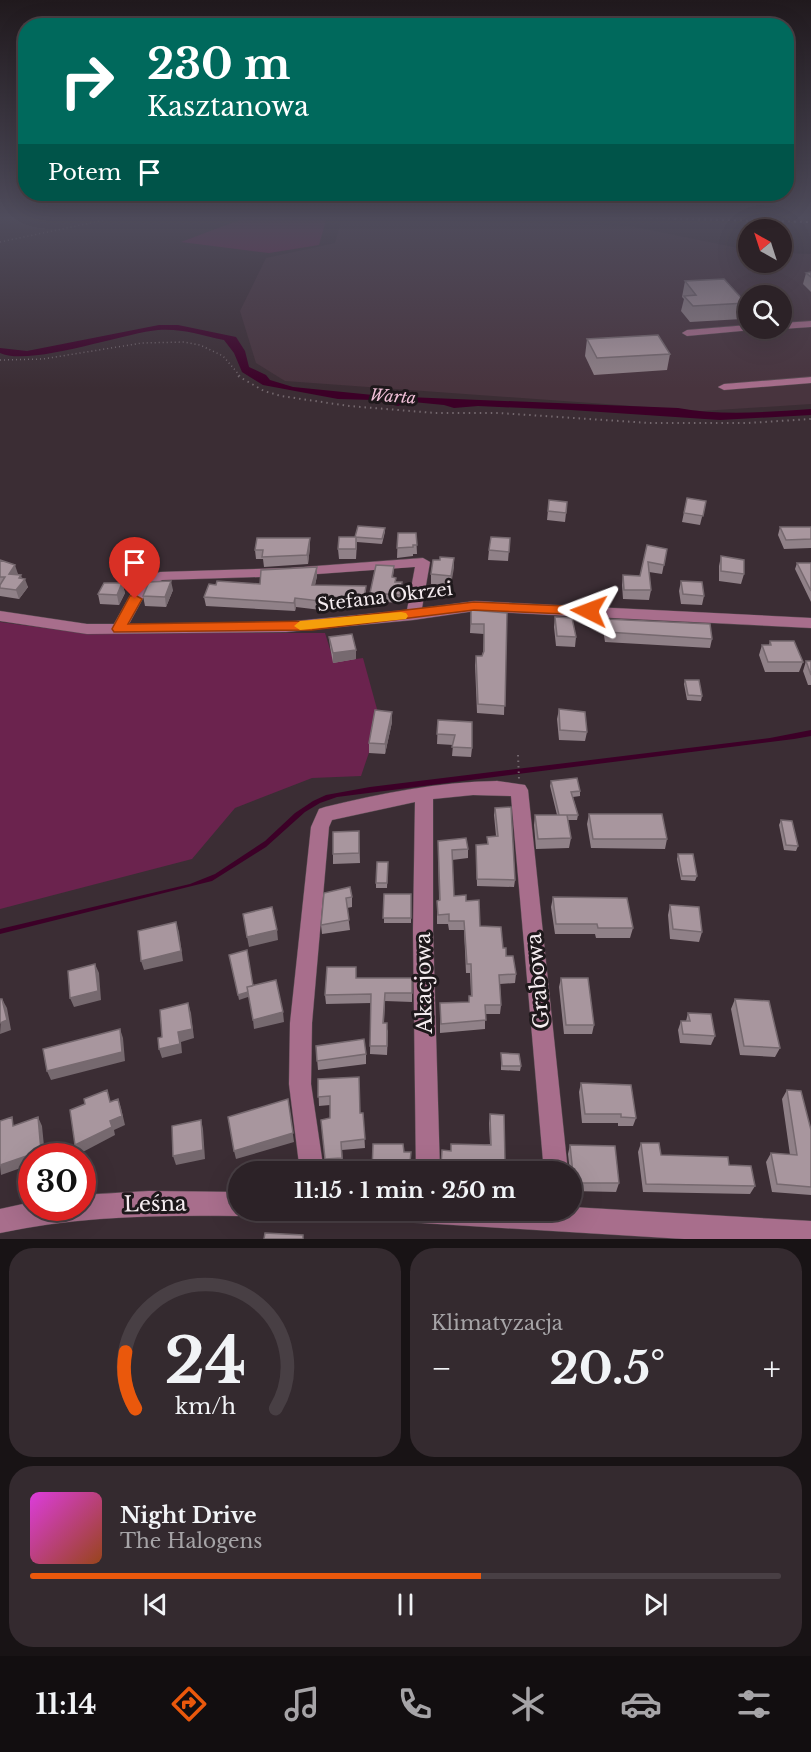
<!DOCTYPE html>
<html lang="pl">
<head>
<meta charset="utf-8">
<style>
	body { margin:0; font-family:"Libre Baskerville",serif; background:#342a2f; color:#f1f3f6; height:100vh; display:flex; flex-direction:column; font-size:22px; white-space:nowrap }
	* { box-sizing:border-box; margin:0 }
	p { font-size:20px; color:#a6a4a7 }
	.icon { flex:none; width:33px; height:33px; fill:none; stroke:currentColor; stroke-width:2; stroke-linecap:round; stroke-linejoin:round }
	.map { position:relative; height:1239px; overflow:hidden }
	.side { display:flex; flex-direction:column; gap:9px; padding:9px; background:#181315; flex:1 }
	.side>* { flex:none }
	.hud { position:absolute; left:18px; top:18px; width:776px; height:183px; border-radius:24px; box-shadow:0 6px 24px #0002,0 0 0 2px #483f44; background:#00695c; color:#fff; overflow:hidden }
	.needle { width:39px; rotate:321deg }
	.buttons { position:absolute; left:738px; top:219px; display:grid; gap:12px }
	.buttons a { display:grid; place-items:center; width:54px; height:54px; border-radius:50%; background:#2c2227; box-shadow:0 6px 24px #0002,0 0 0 2px #483f44; font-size:30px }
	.speed { position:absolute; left:18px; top:1143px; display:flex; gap:12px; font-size:30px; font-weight:700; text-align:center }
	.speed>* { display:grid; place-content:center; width:78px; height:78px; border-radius:50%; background:#2c2227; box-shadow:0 6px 24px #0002,0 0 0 2px #483f44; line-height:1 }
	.speed .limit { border:9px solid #d22; background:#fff; color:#111 }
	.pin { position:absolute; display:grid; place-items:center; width:51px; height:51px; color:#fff; margin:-62px -26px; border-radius:50% 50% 50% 0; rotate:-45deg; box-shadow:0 0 6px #0007 }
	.pin .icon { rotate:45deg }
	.me { position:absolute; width:66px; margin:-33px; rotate:273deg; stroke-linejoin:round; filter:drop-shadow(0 0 4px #0008) }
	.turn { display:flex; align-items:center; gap:21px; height:126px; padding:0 30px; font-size:27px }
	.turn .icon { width:78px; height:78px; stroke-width:2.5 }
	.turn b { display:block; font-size:42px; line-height:51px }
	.then { display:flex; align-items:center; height:57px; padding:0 30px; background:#0003; gap:12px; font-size:22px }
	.big { font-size:45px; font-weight:700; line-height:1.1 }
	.side .tile { flex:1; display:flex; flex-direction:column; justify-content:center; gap:9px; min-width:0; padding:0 21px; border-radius:24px; background:#342a2f }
	.side .dial { align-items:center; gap:0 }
	.dial svg { height:156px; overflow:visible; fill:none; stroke:#483f44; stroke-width:7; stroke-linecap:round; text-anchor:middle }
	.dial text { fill:#f1f3f6; stroke:none }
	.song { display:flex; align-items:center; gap:18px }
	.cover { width:72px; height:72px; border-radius:9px; background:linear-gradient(135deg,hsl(300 70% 55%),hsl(20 70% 35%)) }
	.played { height:6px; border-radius:3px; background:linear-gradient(90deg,#ea580c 60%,#483f44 60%) }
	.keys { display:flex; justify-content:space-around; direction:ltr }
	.heat { display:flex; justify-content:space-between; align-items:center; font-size:33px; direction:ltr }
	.side .tiles { flex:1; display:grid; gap:9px; grid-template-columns:1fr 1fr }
	.tile:last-child { grid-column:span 2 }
	.trip { position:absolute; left:228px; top:1161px; width:354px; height:60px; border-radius:30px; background:#2c2227; box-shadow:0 6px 24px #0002,0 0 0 2px #483f44; font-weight:700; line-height:60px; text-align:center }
	.menu { display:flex; height:96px; justify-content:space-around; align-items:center; background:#120e10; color:#a6a4a7 }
	.menu .icon { width:42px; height:42px }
	.menu .on { color:#ea580c }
	.menu b { font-size:27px; color:#f1f3f6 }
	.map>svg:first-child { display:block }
</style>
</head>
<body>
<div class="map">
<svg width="811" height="1239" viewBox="0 0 811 1239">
	<rect width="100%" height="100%" fill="#3b2d34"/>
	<path fill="#48343e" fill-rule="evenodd" d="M342 218 630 226 748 250V262H782V253L811 254V404L702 411 285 381 256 363 240 311 266 258 335 243ZM748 296H782V328H748Z"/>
	<path fill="#6b234e" d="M250 216H283L326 220 319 245 269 253 181 242Z
		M0 622 82 633H325L334 662 363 658 380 720 361 776 312 778 235 808 192 859 0 909Z"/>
	<path fill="#3c0027" d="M159 325H178L236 337 245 351 249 367 266 375 270 380 293 387 383 396 678 408C722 416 766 412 811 409V415L720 420 571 410 478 406 454 408 444 405 413 402 398 406 373 400 338 399 263 385 242 372 234 353 224 340C202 335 180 328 158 330 124 333 29 367 0 353V348L27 351Z
		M811 730V736L794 739 337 797 320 803 305 812 266 847 212 881 0 934V929L190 884 215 874 265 841 295 813 313 801 326 795 370 787 770 738Z"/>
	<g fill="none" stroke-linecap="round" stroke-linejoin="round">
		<defs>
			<path id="minor" d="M811 321V327L782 329 780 328 782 323Z
				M748 325V328H753L752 330 687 336 682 333 687 330Z
				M811 377V383L724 390 718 387 724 384Z
				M423 558 430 562 422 608 475 601 811 618V628L475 611 413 620 286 632 87 634 0 621V611L87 624H114L138 581 160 572 290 568ZM415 567 407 610 286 622 129 624 149 587 162 580 290 576Z
				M497 781 525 785 528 790 568 1172H544L511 796 473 795 433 799V930L440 1172H416L413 930 415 802 332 820 329 827 312 1023 311 1084 324 1172H300L289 1084 290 1023 311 827 319 809 325 807C382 793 438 782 497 781Z
				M149 1191 238 1192V1210H248L238 1216C158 1215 79 1216 0 1233V1209L32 1202V1208H82V1195Z
				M572 1207 811 1221V1239H684L405 1222 396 1219 393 1210H572Z"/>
		</defs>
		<use href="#minor" stroke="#594c52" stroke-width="1"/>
		<path stroke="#74686e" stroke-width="1.5" stroke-dasharray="1 3" stroke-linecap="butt" d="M0 242 124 216
			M0 360 43 359 142 343 184 342 200 345 223 356 241 377"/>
		<path stroke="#74686e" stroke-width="2" stroke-dasharray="1.5 4" stroke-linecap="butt" d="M238 376 264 391 281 396 349 406 435 413H499L649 423H748L811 419
			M518 755 519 779"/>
		<use href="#minor" fill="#a86e8c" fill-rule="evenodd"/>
		<path stroke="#d2c8cc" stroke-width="2" stroke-dasharray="2 4" stroke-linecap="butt" d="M566 216 811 222"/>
	</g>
	<path fill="#908188" d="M811 272V292L803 284 806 273Z
		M685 281 746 303 742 319 690 322 681 311 684 299 682 297Z
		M587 339 670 354 667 370 594 375 585 356Z
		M687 498 706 501 700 525 682 522Z
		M549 500 566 513 565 522 547 520Z
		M780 527H811V548L784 549 778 535Z
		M385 528V532L382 544 357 542 356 559H339L338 549 355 537Z
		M398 533H416L417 554H413V556L397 558Z
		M310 538V547L308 564 264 567 263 559H256L255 550Z
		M510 538 508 561 488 560 489 550Z
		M647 545 667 549 662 574 649 572 651 590 649 600 623 599 622 585 623 575 640 576Z
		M721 556 744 574 741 584 719 581V566Z
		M454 558 451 585 431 584V574L440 560Z
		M0 560 18 574 17 575 22 579 28 587 19 599 0 596Z
		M797 563H811V602L795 569Z
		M394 566 393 577 402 590 400 603 371 601 370 593Z
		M317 567V576L315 585 366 586V595L364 608 330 606 329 611 296 607 295 611 206 606 204 597 260 584Z
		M681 581 704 596 702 605 681 604 679 591Z
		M122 583 125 593 119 605 100 604 98 594Z
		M173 590 166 607 145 606 143 596Z
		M471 610 507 613 504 715 477 713 475 665 476 656H482L483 652 484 634 470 633Z
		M555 617 576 637 575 647 556 646 554 627Z
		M605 619 712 639 710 648 605 642 603 629Z
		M329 637 356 650V659L333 663 330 647Z
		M770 641 803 662 799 672H765L759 655 762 645H769Z
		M806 661H811V685H808L803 671Z
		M685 680 702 696 701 701 687 700 684 684Z
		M559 709 587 732 585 741 559 740 557 719Z
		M392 712V722L385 754 369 753V743Z
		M438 720 472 748 471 757 452 756 453 745 437 744Z
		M551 781 580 791V796L573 797 578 815 577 820H568L571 838 569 848 536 849 534 825 535 815H557L550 786Z
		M495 808 515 880 514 887 477 886 476 845 487 844V837L496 836 494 815Z
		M589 814 667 839 665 849 591 848 587 824Z
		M781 820 798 846 796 851 784 850 779 825Z
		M359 831 360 863 333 864V854Z
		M438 841 468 849V858L452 860 454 896 466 901 480 926 503 948 516 974 515 983 500 984 501 1005 500 1014H485V1029L440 1033V1003L469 1002V996H471L470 973H466L464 930H449L448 924H437V901L439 900Z
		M678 854 697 876 695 881 681 880 677 859Z
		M388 862 387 888H376V883Z
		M324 893 352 897V907L347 908 350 930 322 934 321 925Z
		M384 894H411V923H384Z
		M553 897 633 928 630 938H596L595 934H555L551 907Z
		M670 905 702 932 699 942 670 939 668 915Z
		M356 978H412V1002L385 1001 384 1023 388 1031 387 1055 370 1054 371 1003 326 1004 325 995Z
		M561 978 594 1025 592 1034H564L559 987Z
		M735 999 780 1048 775 1057 740 1055 731 1009Z
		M688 1013 715 1036 711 1045 680 1043 678 1030 681 1021H686Z
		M316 1046 366 1054V1064L318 1070Z
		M501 1053 521 1066 520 1071 501 1070Z
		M318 1079 360 1113H363L365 1148 342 1150 343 1166 326 1168 321 1120 330 1118V1105L319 1106Z
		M581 1083 636 1118 633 1126H618V1123H582L579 1092Z
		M787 1090 811 1130V1195L772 1192 766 1162 771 1153 790 1155 782 1099Z
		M490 1114 505 1161 530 1172H441L442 1150 451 1151 490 1144 489 1123Z
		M641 1143 661 1155 729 1165 755 1186 750 1194 643 1192 638 1152Z
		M570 1145 619 1183 616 1192 572 1191V1172H570L568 1154Z
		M404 1152H411L410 1170 403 1171Z"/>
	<path fill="#76696f" d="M310 538V547L308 564 307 555Z
		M454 558V568L451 585V576Z
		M15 565 18 574 11 582 9 574Z
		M317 567V576L313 594 312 585Z
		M21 575 23 581 25 579 28 587 19 599 16 590 19 578Z
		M171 581 173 590 166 607 165 597Z
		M122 583 125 593 119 605 117 595Z
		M366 586V595L364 608V599Z
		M329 597 330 606 329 611 328 602Z
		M295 598 296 607 295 611 294 603Z
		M356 650V659L333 663V653Z
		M392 712V722L385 754V744Z
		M176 922 179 932 183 961 144 970 141 961Z
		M277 930 278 940 249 947 247 937Z
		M247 950 254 995 239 1000 238 995Z
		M95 964 99 973 101 1000 74 1007 70 998Z
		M2 999 7 1008 11 1030 0 1034Z
		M188 1003 191 1013 194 1038 181 1042 182 1053 162 1058 159 1049 178 1032Z
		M283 1012 284 1022 254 1029 253 1020Z
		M120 1029 123 1038 125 1061 51 1080 47 1071Z
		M118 1099 121 1108 125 1125 114 1130 115 1135 79 1154 75 1145 110 1121Z
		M288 1099 294 1142 236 1159 234 1151Z
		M38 1117 42 1126 45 1156H32V1164L1 1175 0 1165Z
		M201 1120 203 1129 205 1159 176 1165 173 1156Z"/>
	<path fill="#a8969e" stroke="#76696f" stroke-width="1.5" d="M811 272V277L806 273Z
		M724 279 746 303 693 306 684 296 696 295 685 281Z
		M658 335 670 354 597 358 587 339Z
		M687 498 706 501 703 516 684 513Z
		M549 500 567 502 566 513 548 511Z
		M358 526 385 528 382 539 355 537Z
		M780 527H811V539L786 540Z
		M398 533H416L417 545H413V547L397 548Z
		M339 537H356V549H338Z
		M491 537 510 538 509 552 489 550Z
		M257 538H310L307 555 262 557 263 550H255Z
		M647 545 667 549 664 565 648 562 651 590H624L623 575 640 576Z
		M721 556 744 560V574L721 571Z
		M440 557 454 558 451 576 431 574 433 560H440Z
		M0 560 15 565 9 574 21 575 19 578 25 579 16 590 0 588V585L5 577H0Z
		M797 563H811V591Z
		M376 565 394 566 392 577 396 578 395 582H402L400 595 370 593Z
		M317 567 312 585 366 586 364 599 329 597 328 602 295 598 294 603 204 597 209 584 216 585 217 581 260 584 261 570Z
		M171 581 165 597 143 596 149 582Z
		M681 581 702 582 704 596 683 594Z
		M104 583H122L117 595 98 594Z
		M471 610 507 613 505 706 478 704 476 656H482L484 651V624H471Z
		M555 617 572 618 576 637 557 636Z
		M605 619 710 624 712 639 607 632Z
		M352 634 356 650 333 653 329 637Z
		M770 641H794L803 662H768L762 645H771Z
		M806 661H811V675Z
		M685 680H699L702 696 688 695Z
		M559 709 585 712 587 732 560 730Z
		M375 710 392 712 385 744 369 743Z
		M438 720 472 722V748L452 747 455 735 437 734Z
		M577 778 580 791 571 792 578 815H559L551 781Z
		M511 807 515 880 477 879 476 845 488 844 487 837 498 836 495 808Z
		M589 814H662L667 839H593Z
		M535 815H567L571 838 538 839Z
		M781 820 792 821 798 846 786 845Z
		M359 831V853L333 854V832Z
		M466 838 468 849 452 850 454 896 466 895V901L479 900 480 926 501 927 503 948H506V956H513L516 974 499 975 501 1005H485L486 1020 441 1024 440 1003 469 1002V996H472L471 964H467L464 921H449V914L438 915 437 901 440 900 438 841Z
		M678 854H693L697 876H682Z
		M377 862H388L387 883H376Z
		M350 887 352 897 346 898 349 920 321 925 324 893Z
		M384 894H411V918H383Z
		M553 897 627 898 633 928H598L597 924H556Z
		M670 905 699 907 702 932 673 929Z
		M272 907 277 930 247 937 243 914Z
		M176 922 181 951 141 961 138 931Z
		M247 950 253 986 247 987 248 992 238 995 229 955Z
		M95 964 98 991 70 998 68 971Z
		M327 967H356V978H412V993H385L383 1023H387V1046H370L371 994 325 995Z
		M561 978H588L594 1025H566Z
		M276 980 283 1012 253 1020 247 987Z
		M0 999H2L7 1020 0 1023Z
		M735 999 769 1001 780 1048 744 1046Z
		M188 1003 192 1029 178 1032 180 1044 159 1049 158 1038 162 1037 160 1010Z
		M688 1013 711 1014 715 1036 683 1034 681 1021H690Z
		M120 1029 122 1052 47 1071 43 1049Z
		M364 1039 366 1054 317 1061 316 1046Z
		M501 1053 519 1054 521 1066H502Z
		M359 1077 360 1113H363L365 1139 341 1142 342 1158 325 1159 321 1120 330 1118V1096L318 1097V1079Z
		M581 1083 631 1085 636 1118 621 1117V1114H585Z
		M107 1090 110 1102 118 1099 122 1116 110 1121 112 1127 75 1145 70 1110 85 1104 84 1099Z
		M787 1090 801 1091 811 1130V1187L777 1184 771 1153 797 1155Z
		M288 1099 293 1133 234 1151 228 1117Z
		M490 1114 504 1115 505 1161 530 1162V1172H451V1167H441L442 1150 451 1151V1144L491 1145Z
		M12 1117 13 1126 38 1117 41 1151 0 1165V1121Z
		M201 1120 203 1150 173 1156 172 1126Z
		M641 1143H659L661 1155 728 1157 729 1165 751 1166 755 1186 646 1184Z
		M373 1144H403L404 1152H411L410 1162H403V1172H372Z
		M570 1145 615 1146 619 1183H574Z
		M265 1233 303 1235V1239H264Z"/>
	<linearGradient id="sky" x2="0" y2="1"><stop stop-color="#20191d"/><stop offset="0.56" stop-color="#4f4c5c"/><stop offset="1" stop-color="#4f4c5c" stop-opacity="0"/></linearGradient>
	<rect width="811" height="389" fill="url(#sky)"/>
	<path fill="#ea580c" stroke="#983908" stroke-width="1.5" d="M135 595 142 599 128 624 312 621 474 602 589 607 596 611 589 615 474 610 312 630 114 632 112 629 130 596Z"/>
	<path fill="#f59e0b" d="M401 612 406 613 408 616 406 619 300 630 294 626 300 621Z"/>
	<g text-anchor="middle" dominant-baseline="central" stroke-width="6" stroke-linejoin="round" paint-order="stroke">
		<g font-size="16" font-style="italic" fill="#f2c1d9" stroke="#1e181b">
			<text transform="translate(393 396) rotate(4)">Warta</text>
		</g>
		<g font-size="18" fill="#f6edf1" stroke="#1e181b">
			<text transform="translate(385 597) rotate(-7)">Stefana Okrzei</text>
		</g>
		<g font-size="21" fill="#f6edf1" stroke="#1e181b">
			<text transform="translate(538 981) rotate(-95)">Grabowa</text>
			<text transform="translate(424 983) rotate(-91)">Akacjowa</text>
			<text transform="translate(155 1204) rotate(-1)">Leśna</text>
		</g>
	</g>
</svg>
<div class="buttons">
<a><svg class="needle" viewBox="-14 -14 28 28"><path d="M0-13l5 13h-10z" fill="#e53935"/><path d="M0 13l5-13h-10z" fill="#a6a4a7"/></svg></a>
<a><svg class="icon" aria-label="search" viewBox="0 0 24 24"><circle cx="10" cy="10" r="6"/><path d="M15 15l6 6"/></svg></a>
</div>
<div class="speed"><div class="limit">30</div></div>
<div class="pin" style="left:135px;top:599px;background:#d93025"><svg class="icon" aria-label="arrive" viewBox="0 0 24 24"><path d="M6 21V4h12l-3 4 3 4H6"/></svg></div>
<svg class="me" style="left:589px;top:611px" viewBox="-20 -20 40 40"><path d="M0-17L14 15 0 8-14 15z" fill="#ea580c" stroke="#fff" stroke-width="4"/></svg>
<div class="trip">11:15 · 1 min · 250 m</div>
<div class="hud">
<div class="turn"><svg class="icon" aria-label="right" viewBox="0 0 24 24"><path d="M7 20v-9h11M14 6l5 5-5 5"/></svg><div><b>230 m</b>Kasztanowa</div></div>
<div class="then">Potem<svg class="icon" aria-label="arrive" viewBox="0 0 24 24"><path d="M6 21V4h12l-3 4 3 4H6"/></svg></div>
</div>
</div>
<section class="side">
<div class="tiles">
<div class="tile dial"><svg viewBox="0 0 100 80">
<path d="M14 69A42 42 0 1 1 86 69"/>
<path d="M14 69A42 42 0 0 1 9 40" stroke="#ea580c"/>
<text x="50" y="56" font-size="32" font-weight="700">24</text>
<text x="50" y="72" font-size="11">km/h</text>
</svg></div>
<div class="tile"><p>Klimatyzacja</p>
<div class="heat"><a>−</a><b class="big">20.5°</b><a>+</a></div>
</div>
<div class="tile">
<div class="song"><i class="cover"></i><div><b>Night Drive</b><p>The Halogens</p></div></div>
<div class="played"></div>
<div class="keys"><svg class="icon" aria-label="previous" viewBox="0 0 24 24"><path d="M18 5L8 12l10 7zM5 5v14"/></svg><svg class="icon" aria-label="pause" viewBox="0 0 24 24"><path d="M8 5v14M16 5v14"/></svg><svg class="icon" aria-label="next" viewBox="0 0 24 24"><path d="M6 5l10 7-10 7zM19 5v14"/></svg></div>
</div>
</div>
</section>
<nav class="menu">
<b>11:14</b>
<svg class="icon on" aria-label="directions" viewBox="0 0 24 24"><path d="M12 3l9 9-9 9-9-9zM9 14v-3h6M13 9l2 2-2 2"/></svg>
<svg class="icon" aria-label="music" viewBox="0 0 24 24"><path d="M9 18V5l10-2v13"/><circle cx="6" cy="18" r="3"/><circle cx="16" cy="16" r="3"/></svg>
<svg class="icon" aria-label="phone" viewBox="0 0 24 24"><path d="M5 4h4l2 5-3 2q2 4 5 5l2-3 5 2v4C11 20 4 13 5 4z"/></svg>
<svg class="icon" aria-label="climate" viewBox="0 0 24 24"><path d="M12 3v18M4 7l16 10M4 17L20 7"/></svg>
<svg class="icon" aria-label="car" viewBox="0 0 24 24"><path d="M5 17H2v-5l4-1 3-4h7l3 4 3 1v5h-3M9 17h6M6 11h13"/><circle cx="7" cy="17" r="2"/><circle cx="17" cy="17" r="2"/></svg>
<svg class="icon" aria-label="filters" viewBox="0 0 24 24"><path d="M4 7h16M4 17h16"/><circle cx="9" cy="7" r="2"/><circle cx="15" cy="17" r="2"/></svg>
</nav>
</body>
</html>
